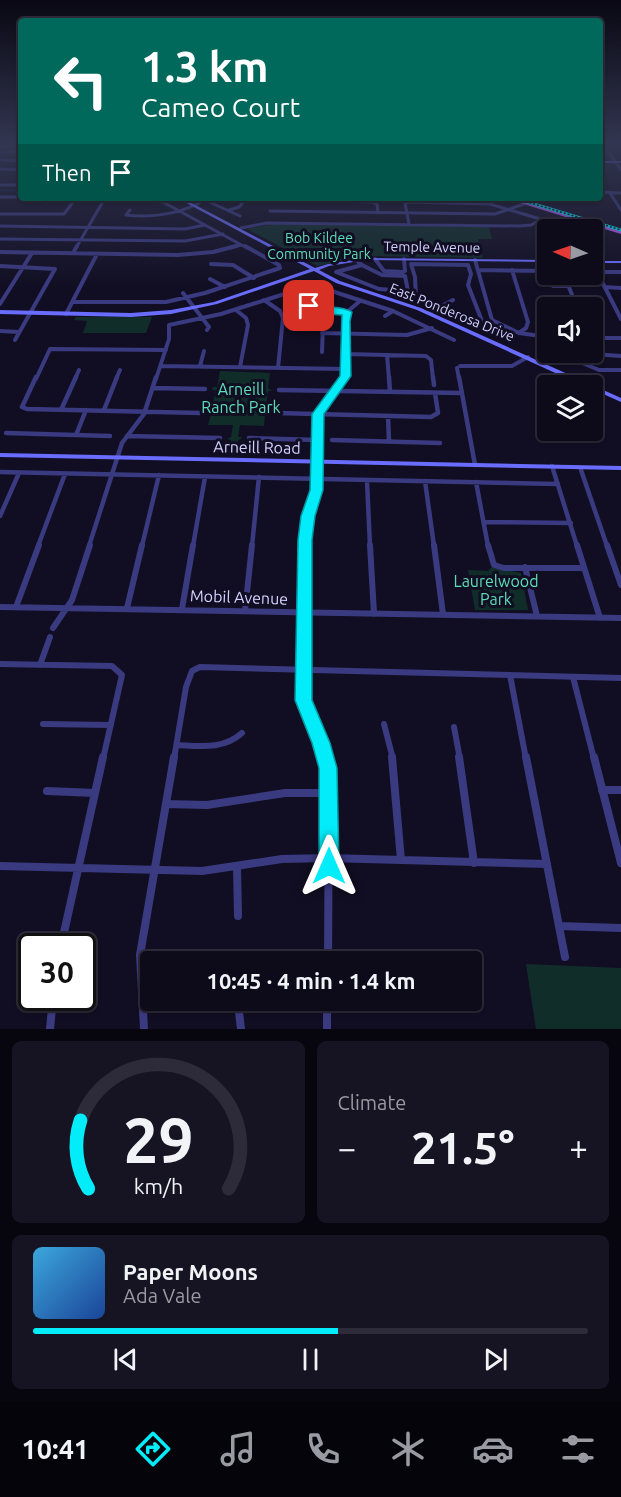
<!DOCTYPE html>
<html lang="en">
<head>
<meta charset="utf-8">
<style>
	body { margin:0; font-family:Ubuntu,sans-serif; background:#161323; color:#f1f3f6; height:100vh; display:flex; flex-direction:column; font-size:22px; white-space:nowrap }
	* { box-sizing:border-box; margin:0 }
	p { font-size:20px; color:#9a9aa2 }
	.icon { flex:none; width:33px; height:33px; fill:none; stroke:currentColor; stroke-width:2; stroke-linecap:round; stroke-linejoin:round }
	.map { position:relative; height:1029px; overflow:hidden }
	.drawer { display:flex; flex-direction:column; gap:12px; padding:12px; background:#07060e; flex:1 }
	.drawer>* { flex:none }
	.guide { position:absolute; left:18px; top:18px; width:585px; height:183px; border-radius:6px; box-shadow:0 2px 4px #0004,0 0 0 2px #2d2b39; background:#00695c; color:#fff; overflow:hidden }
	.needle { width:39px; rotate:272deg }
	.controls { position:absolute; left:537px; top:219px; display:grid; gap:12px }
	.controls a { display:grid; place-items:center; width:66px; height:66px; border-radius:6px; background:#0d0a1a; box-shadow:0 2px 4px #0004,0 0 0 2px #2d2b39; font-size:30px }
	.speed { position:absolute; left:18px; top:933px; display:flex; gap:12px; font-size:30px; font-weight:700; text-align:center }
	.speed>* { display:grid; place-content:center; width:78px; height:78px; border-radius:50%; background:#0d0a1a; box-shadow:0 2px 4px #0004,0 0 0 2px #2d2b39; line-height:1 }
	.speed .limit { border:3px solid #111; border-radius:9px; background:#fff; color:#111 }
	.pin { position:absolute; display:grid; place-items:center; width:51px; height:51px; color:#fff; margin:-26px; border-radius:12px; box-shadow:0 3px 9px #0006 }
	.me { position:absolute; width:66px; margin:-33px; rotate:0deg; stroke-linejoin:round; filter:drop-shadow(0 0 4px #0008) }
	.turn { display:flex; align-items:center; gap:21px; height:126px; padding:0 24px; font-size:27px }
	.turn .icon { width:78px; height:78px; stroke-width:2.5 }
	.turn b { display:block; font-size:42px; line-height:51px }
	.then { display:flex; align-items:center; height:57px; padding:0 24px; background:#0003; gap:12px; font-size:22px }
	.big { font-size:45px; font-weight:700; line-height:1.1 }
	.drawer .widget { flex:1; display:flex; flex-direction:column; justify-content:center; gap:9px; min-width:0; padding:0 21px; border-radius:9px; background:#161323 }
	.drawer .dial { align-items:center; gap:0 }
	.dial svg { height:156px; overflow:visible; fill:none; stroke:#2d2b39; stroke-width:7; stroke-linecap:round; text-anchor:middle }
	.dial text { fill:#f1f3f6; stroke:none }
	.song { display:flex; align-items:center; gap:18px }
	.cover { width:72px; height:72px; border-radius:9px; background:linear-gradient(135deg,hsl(200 70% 55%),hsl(220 70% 35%)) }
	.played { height:6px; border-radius:3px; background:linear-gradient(90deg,#03ecf9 55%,#2d2b39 55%) }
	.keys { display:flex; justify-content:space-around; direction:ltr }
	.heat { display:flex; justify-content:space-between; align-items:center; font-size:33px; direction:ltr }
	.drawer .tiles { flex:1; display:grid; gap:12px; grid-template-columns:1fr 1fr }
	.widget:last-child { grid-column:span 2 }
	.trip { position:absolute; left:140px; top:951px; width:342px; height:60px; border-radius:6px; background:#0d0a1a; box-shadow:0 2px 4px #0004,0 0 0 2px #2d2b39; font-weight:700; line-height:60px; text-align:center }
	.menu { display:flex; height:96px; justify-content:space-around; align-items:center; background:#05040a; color:#9a9aa2 }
	.menu .icon { width:42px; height:42px }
	.menu .current { color:#03ecf9 }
	.menu b { font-size:27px; color:#f1f3f6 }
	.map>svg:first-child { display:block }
</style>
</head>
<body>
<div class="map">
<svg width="621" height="1029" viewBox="0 0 621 1029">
	<rect width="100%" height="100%" fill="#110e23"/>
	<path fill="#112d2a" d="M273 224 489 227 492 239H478L483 258 365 256 317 266 247 229Z
		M76 317H152L146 333H83L87 321 74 320Z
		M220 371 270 373 268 388 272 391H268L265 412 270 414H265L264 426 240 425 238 437H242L241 439 238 440 236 453H229L231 440 227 439 231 437 233 425H208L211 414H207V411H211L216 390H212L213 387H217Z
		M492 567 521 573 528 610H475L468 570 488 571Z
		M526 964 621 968V1029H536Z"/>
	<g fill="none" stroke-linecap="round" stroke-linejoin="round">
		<path stroke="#0a2040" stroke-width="1.5" d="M0 190 21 191"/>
		<path stroke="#3a3a81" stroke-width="3" d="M603 144 621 170
			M0 152 21 151
			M0 160 21 161
			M0 169 21 170
			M0 185H21
			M600 192 621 193
			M610 193 621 210
			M0 197H21
			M109 198 163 202 247 248
			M205 200 240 216
			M272 200 372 202 377 204 378 213
			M46 202 48 198
			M130 210 126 215C153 218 184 214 207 198
			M229 210 239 207 244 201
			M270 211 495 214 524 204
			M0 214H64L76 198
			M409 224 405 203 410 202 490 204 567 227
			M0 226 185 229 205 225
			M241 228 267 223 519 226 531 225 542 219
			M0 239 185 241 223 234
			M76 248 105 198
			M230 248 241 245"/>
		<path stroke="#3a3a81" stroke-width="4" d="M0 252 178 255 213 252 236 246
			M73 253 77 246
			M375 259 384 271 403 272 405 271 404 259
			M356 260 362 265
			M475 260 492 320 519 333 548 337
			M592 262 621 319
			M211 264 233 265 254 278
			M411 264 468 265 471 274 468 285 482 321 474 323 416 298 415 277Z
			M362 265 382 275 405 276 408 291 379 289 336 272Z
			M0 266 55 269 15 340
			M478 270 548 271
			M512 270 528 322 526 328 519 333
			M598 272H621
			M564 274 577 308
			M210 279 225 287
			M553 286H568
			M605 287 621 288
			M183 293 209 327 207 330
			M264 300 280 311 283 318 278 368
			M72 302H166L205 293 280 268 279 265 245 246
			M558 302 575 303
			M0 304 32 253
			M309 307 324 311 347 312
			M236 310 246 318 248 325 240 367
			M432 311 453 300
			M66 314 97 254
			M385 316 393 311
			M0 331 19 332
			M322 333 407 335 432 328
			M592 338H621
			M322 352 323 325
			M556 352 599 370H621
			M346 354 426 356 431 360 433 379
			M387 355 389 379
			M572 357 579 353 621 356
			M161 366 346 369
			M200 366 204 351
			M460 366H512L528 357
			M457 368 459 379
			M36 379 50 349 166 350
			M75 379 79 370
			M116 379 120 370
			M156 379 169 339V325L221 314 313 285 393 311 454 340
			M343 379 345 376 347 312 360 301"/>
		<path stroke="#3a3a81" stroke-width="4.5" d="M36 377 22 407 27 409 200 413
			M389 377 390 392
			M433 377 434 385
			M459 377 475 465
			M153 388 205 389
			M279 390 462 393
			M61 410 76 377
			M104 410 117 377
			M277 413 431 417 438 413 435 393
			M388 416 389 441
			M6 433 110 436
			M76 435 86 410
			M127 436 220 438
			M249 438 317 440
			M332 440 440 443
			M552 466 577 546
			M581 470 607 546
			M0 472 558 484
			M367 481 370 546
			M425 481 434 546
			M476 482 488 546
			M0 516 19 473
			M484 522 571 523
			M38 546 65 474
			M89 546 122 443 144 414 156 377
			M142 546 159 475
			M193 546 205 477
			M252 546 259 477
			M305 546 308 516 317 491 318 414 344 377"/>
		<path stroke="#3a3a81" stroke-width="6" d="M305 545 303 700 326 759
			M370 545 374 614
			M434 545 443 614
			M488 545 494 565 504 568H584
			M577 545 600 618
			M607 545 621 585
			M525 567 537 616
			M0 607 621 618
			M16 607 39 545
			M127 608 142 545
			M182 609 193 545
			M245 611 252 545
			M53 628 72 600 90 545
			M0 664 112 666 122 675 103 759
			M40 665 50 637
			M510 675 526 759
			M573 677 594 759
			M43 724 111 725
			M384 724 393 759
			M454 727 460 759
			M177 745C200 746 223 750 242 733
			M174 759 186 687 192 671 200 667 621 678"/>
		<path stroke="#3a3a81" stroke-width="8" d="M326 757 329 780 328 962
			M392 757 401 860
			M459 757 474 863
			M526 757 565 957
			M594 757 621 863
			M602 790H621
			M47 791 95 793
			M166 804 207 805 285 793H329
			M0 866 202 871 282 859 329 858 547 864
			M237 867 238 916
			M559 926 621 928
			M61 946 103 757
			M327 1000V1029
			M234 1004 239 1012 241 1029
			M50 1029 53 998
			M144 1029 140 955 174 757"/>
		<path fill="#696cfd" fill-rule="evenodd" d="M21 145V147L0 148V146Z
			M600 161H621V163H600Z
			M177 198H182L315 268 328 264 366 258 548 260V262L366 260 329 266 319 270 340 281 421 308 621 398V402L592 389V386H584L417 310 336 283 314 271 217 304 171 314 131 317 0 314V310L131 313 171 310 214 302 310 269Z
			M592 261H621V263H592Z
			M0 453 621 466V470L0 457Z"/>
		<path fill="#b759fd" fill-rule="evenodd" d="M504 198H511L621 230V234Z"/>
		<defs>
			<path id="rail" d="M514 198 621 230"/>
		</defs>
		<use href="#rail" stroke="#03ecf9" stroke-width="3"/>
		<use href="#rail" stroke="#110e23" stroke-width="1.5" stroke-dasharray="2" stroke-linecap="butt"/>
	</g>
	<linearGradient id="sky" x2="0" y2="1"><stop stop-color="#090813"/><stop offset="0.5" stop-color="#323650"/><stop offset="1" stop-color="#323650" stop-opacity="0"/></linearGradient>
	<rect width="621" height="288" fill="url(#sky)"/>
	<path fill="#03ecf9" stroke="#0299a2" stroke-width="1.5" d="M309 303C321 307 344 306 352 312L350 321 351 376 324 414 323 490 315 516 312 540V700L330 743 337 768 339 866 336 873 329 876 322 873 319 866V768L312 743 295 700 298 540 301 516 310 490 312 414 340 376 342 315 324 314 306 309V304Z"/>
	<g text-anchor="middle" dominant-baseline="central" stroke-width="6" stroke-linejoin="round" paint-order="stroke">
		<g font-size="14" fill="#5ddeb7" stroke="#110e23">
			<text x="319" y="238">Bob Kildee<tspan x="319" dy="16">Community Park</tspan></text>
		</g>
		<g font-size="14" fill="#d3d0ff" stroke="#110e23">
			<text transform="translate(432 247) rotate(1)">Temple Avenue</text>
			<text transform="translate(452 312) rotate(22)">East Ponderosa Drive</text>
		</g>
		<g font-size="16" fill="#5ddeb7" stroke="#110e23">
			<text x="241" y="389">Arneill<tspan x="241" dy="18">Ranch Park</tspan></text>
			<text x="496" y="581">Laurelwood<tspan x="496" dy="18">Park</tspan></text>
		</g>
		<g font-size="16" fill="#d3d0ff" stroke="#110e23">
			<text transform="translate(257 447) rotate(1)">Arneill Road</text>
			<text transform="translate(239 597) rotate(2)">Mobil Avenue</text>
		</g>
	</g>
</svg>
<div class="controls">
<a><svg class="needle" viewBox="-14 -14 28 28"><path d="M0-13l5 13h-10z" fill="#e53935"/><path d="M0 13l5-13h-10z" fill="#9a9aa2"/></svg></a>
<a><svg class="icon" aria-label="sound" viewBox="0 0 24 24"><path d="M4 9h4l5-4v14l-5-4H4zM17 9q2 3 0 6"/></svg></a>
<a><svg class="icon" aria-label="layers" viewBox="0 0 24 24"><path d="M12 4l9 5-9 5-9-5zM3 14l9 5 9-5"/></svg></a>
</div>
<div class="speed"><div class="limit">30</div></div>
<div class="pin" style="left:309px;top:306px;background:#d93025"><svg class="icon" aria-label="arrive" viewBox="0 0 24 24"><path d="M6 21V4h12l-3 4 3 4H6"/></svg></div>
<svg class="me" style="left:329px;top:866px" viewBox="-20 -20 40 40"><path d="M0-17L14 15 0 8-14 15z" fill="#03ecf9" stroke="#fff" stroke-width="4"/></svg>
<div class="trip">10:45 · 4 min · 1.4 km</div>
<div class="guide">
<div class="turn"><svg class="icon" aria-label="left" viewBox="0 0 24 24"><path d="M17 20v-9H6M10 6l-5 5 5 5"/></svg><div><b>1.3 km</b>Cameo Court</div></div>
<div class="then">Then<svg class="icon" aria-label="arrive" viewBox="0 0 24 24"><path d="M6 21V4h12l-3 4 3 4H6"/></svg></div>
</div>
</div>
<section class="drawer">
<div class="tiles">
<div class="widget dial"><svg viewBox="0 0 100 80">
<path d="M14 69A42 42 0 1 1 86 69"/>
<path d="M14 69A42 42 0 0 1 10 34" stroke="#03ecf9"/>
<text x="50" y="56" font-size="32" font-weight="700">29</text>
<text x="50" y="72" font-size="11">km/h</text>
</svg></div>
<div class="widget"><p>Climate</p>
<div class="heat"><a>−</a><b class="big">21.5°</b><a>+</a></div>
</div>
<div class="widget">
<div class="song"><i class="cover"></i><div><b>Paper Moons</b><p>Ada Vale</p></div></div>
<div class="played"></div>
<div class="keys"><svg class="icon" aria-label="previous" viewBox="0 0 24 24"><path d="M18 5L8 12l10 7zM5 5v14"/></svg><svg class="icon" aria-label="pause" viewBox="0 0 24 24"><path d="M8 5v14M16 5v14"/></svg><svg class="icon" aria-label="next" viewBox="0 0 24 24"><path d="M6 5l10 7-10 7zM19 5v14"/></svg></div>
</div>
</div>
</section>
<nav class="menu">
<b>10:41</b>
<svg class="icon current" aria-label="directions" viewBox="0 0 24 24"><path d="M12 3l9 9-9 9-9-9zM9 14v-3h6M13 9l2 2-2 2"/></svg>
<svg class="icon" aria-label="music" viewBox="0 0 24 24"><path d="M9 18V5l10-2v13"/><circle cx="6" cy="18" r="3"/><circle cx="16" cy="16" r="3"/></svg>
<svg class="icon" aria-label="phone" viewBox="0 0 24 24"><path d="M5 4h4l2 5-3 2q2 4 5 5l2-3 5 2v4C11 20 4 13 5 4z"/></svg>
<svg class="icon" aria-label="climate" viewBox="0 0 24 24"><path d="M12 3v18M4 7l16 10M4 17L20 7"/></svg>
<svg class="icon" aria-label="car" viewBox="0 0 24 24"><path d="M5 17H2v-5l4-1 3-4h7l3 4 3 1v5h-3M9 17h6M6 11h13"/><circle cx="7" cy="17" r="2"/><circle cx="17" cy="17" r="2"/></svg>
<svg class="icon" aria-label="filters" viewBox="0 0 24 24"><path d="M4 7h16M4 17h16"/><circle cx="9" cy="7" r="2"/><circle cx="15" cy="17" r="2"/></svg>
</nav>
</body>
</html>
